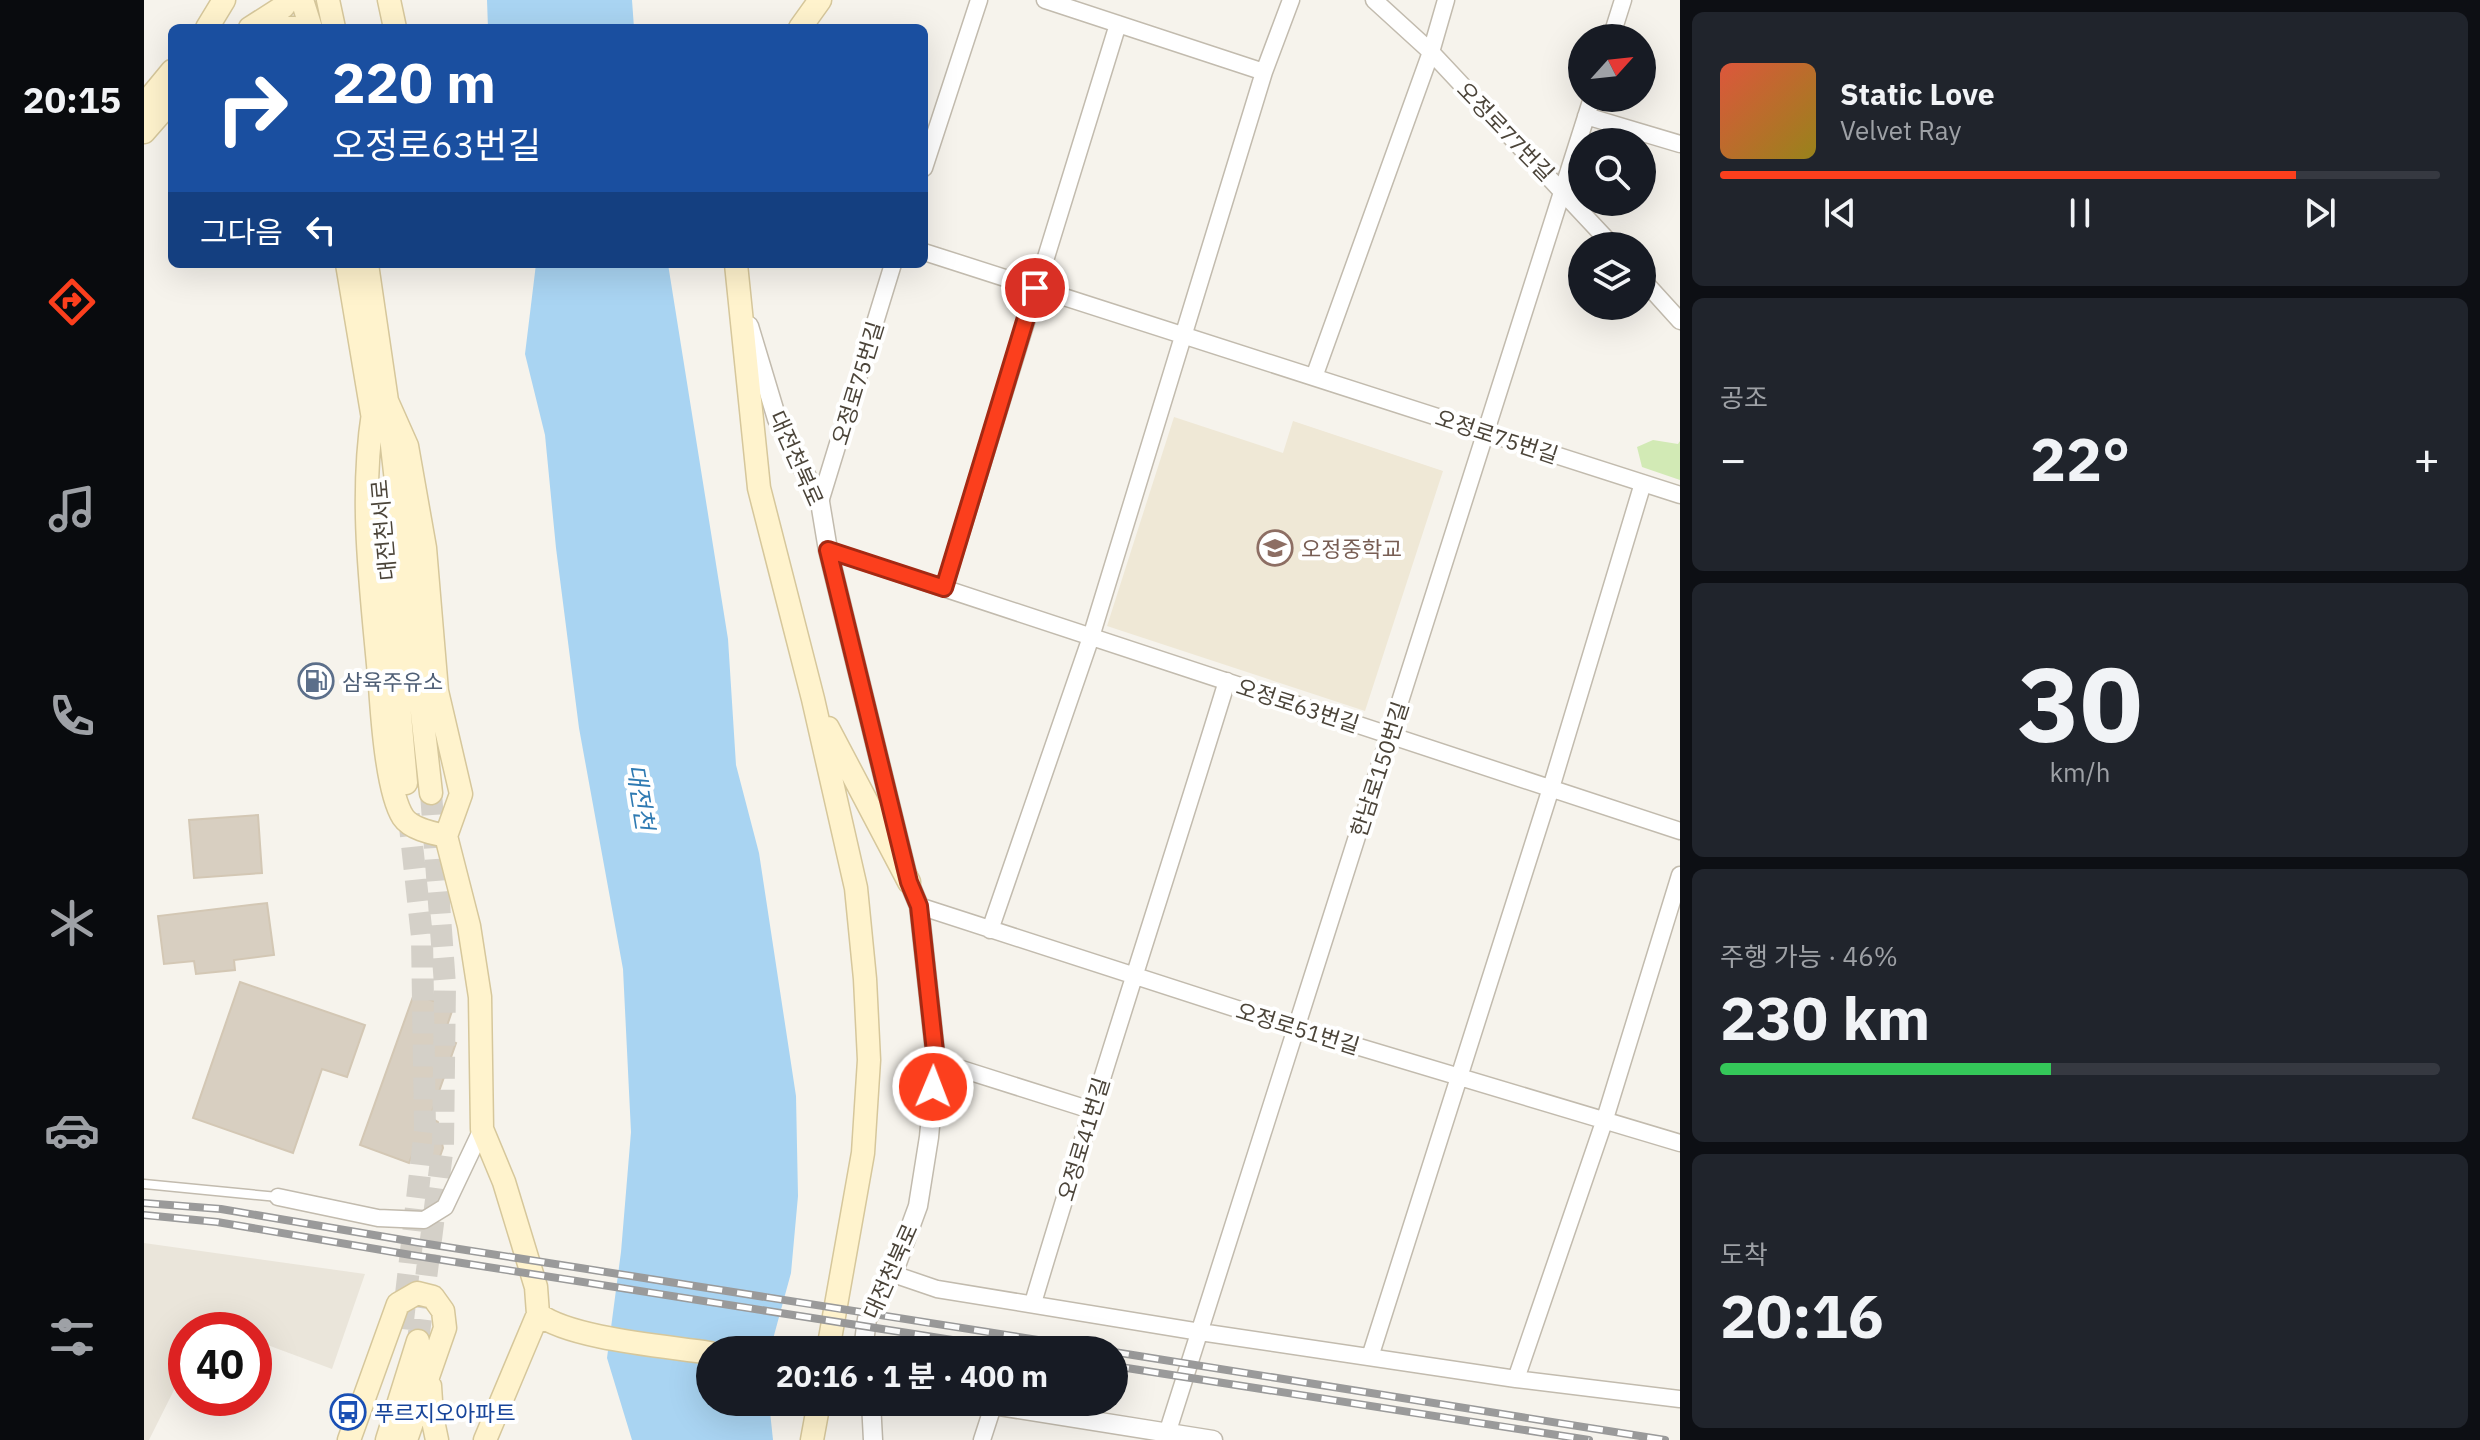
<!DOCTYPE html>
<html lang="ko">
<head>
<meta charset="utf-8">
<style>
	body { margin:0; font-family:"IBM Plex Sans","Noto Sans KR",sans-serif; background:#20242c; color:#f1f3f6; height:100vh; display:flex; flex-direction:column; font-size:30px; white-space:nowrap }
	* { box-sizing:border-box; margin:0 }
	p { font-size:26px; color:#9ea1a6 }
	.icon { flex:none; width:44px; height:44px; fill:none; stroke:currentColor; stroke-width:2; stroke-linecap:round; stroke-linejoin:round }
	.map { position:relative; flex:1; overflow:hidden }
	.sheet { display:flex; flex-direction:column; gap:12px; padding:12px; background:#0d0f14; width:800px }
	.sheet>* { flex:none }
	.top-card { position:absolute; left:24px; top:24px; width:760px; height:244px; border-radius:12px; box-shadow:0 8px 32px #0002; background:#1a4fa0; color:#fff; overflow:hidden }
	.needle { width:52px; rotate:63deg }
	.tools { position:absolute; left:1424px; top:24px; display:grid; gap:16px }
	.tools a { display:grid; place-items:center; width:88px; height:88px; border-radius:50%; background:#171b24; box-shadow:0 8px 32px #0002; font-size:40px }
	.speed { position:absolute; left:24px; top:1312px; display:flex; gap:16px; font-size:40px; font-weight:700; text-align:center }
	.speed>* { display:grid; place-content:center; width:104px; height:104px; border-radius:50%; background:#171b24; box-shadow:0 8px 32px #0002; line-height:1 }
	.speed .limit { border:12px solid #d22; background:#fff; color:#111 }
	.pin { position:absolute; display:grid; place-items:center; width:68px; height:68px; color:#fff; margin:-34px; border:4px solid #fff; border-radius:50%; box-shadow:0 2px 8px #0007 }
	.me { position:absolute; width:88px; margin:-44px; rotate:1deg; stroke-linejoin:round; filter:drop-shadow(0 0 6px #0008) }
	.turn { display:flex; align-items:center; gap:28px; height:168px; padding:0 32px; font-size:36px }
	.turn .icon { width:104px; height:104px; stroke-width:2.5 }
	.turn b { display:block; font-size:56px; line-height:68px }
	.then { display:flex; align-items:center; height:76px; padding:0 32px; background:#0003; gap:16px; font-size:30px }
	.big { font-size:60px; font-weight:700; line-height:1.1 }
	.sheet .card { flex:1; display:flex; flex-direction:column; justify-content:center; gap:12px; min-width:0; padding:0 28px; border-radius:12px; background:#20242c }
	.sheet .dial { align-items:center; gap:0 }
	.dial b { font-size:104px; line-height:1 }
	.song { display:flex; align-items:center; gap:24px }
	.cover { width:96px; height:96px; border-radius:12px; background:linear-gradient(135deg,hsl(10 70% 55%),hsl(50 70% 35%)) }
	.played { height:8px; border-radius:4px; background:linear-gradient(90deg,#fc3f1d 80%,#363941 80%) }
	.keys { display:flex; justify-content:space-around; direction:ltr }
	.heat { display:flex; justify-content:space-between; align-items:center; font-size:44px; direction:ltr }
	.charge { height:12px; border-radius:6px; background:linear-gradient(90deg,#34c759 46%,#363941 0) }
	.trip { position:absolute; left:552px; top:1336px; width:432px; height:80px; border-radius:40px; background:#171b24; box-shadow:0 8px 32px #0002; font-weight:700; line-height:80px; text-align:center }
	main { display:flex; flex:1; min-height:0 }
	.menu { display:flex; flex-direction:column; width:144px; justify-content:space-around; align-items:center; background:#090b0e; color:#9ea1a6 }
	.menu .icon { width:56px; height:56px }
	.menu .current { color:#fc3f1d }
	.menu b { font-size:36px; color:#f1f3f6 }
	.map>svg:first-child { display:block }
</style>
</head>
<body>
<main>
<nav class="menu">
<b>20:15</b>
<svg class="icon current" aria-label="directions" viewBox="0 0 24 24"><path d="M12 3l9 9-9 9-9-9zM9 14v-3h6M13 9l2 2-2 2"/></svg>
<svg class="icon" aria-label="music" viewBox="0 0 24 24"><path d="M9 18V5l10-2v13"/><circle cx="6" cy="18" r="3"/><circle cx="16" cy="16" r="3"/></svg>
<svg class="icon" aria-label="phone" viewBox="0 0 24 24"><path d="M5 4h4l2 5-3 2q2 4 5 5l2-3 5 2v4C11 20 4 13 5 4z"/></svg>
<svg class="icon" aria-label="climate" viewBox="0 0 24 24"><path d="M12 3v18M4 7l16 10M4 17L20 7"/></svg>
<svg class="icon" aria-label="car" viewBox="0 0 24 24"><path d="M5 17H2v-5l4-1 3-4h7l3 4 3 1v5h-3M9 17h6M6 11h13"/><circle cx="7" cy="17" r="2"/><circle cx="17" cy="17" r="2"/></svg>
<svg class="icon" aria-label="filters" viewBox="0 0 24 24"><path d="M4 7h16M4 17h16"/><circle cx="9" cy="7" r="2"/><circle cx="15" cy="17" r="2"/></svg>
</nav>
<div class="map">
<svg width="1536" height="1440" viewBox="0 0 1536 1440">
	<rect width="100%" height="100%" fill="#f6f3ec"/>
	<path fill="#eae5da" d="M0 1243 221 1274 188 1369 110 1340V1330H85L64 1322 60 1330H42V1366L5 1440H0Z"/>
	<path fill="#efe8d6" d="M1030 417 1139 453 1149 421 1299 471 1221 711 963 626Z"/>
	<path fill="#d2eab5" d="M1509 440 1534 444 1536 441V480L1498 467 1493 447Z"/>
	<path fill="#a9d4f2" d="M343 0H488L490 28H344Z
		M392 264H524L584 639 592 765 615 853 652 1096 654 1196 647 1273 626 1350H566V1402H625L629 1440H488L463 1358 477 1252 487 1132 479 969 435 728 412 548 401 435 381 354Z"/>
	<path fill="#d8cfc1" stroke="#d3c7b4" stroke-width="2" d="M114 815 118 873 50 878 45 820Z
		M123 903 130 955 90 960 91 970 52 974 50 961 20 964 14 916Z
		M96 982 221 1025 203 1077 178 1069 149 1153 49 1118Z
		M270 994 309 1008 299 1038 312 1043 286 1117 294 1122 299 1148 294 1162 269 1153 265 1163 216 1145Z"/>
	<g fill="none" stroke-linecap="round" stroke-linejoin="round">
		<path stroke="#d4d0c8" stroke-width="22" stroke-dasharray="22 11" stroke-linecap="butt" d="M258 1329 281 1130 278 937 264 808
			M274 1341 299 1145 301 985 287 793"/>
		<defs>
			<path id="service" d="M0 1184 134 1197"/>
			<path id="minor" d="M901 0 1120 72
				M1230 0 1287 52 1469 246
				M1467 38 1479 0
				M1442 116 1536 144
				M780 168 835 0
				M780 252 1536 495
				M1498 279 1536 321
				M1170 377 1287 52 1302 0
				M676 502 749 264
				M684 550 1536 831
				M800 588 974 24
				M775 906 1152 1028 1536 1143
				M846 930 947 637 1120 72 1147 0
				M792 1061 947 1110
				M134 1197 234 1218 280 1220 301 1207 338 1129
				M749 1274 793 1289 1056 1332 1372 1379 1536 1399
				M889 1303C951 1095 1019 889 1083 681
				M1226 1357 1407 788 1499 483
				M1372 1379 1460 1122 1536 875
				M838 1440 849 1406
				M1021 1440 1448 98"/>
			<path id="tertiary" d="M605 326 633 419 676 502 684 550 765 882 775 906 792 1061 785 1137 774 1206 749 1274 723 1319 719 1350
				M727 1402 729 1440
				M830 1402 1069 1440"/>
			<path id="secondary" d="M158 0 167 28
				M184 0 190 28
				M245 0 251 28
				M63 28 80 0
				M106 28 139 7 144 0
				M115 28H151
				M656 28 676 0
				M0 105 28 71
				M0 132 28 100
				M203 264 230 425
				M223 264 243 401 287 793
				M592 264 615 488 669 699 712 888 721 979 725 1060 719 1153 684 1350
				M229 413C215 503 228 595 236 686 238 716 243 792 259 817 267 829 288 833 302 836L317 794 293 691 281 548 263 446 243 401
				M237 499 262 783
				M684 728 765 882
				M302 836 325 926 336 997 338 1129 360 1182 392 1287 394 1314C427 1339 522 1346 566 1353
				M286 1386 288 1416 293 1440
				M205 1440 254 1304 273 1293 289 1297 299 1311 301 1328 262 1440
				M243 1440 274 1341
				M341 1440 394 1314
				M668 1440 675 1402"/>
		</defs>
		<use href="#service" stroke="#c2bbae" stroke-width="11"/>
		<use href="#minor" stroke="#c2bbae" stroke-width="19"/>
		<use href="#tertiary" stroke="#c2bbae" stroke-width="21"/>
		<use href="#secondary" stroke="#d6c79b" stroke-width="25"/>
		<use href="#service" stroke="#fff" stroke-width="8"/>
		<use href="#minor" stroke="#fff" stroke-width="16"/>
		<use href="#tertiary" stroke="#fff" stroke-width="18"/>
		<use href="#secondary" stroke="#fff3cd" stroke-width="22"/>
		<defs>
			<path id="rail" d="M0 1203 77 1209 271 1242 958 1350
				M0 1215 73 1222 267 1255 872 1350
				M970 1352 1521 1440
				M970 1366 1445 1440"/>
		</defs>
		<use href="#rail" stroke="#9a9a9a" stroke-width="8"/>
		<use href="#rail" stroke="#fff" stroke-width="5" stroke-dasharray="15" stroke-linecap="butt"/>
	</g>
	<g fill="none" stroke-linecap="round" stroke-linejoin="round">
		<defs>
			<path id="route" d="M789 1087 792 1061 775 906 765 882 684 550 800 588 891 288"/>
		</defs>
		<use href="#route" stroke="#a42913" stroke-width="20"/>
		<use href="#route" stroke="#fc3f1d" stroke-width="14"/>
	</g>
	<defs>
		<symbol id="school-ring" viewBox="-11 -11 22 22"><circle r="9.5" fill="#fff" stroke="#8d6e63" stroke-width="1.5"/><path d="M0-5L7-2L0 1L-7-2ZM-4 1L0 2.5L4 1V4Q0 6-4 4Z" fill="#8d6e63"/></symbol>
		<symbol id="fuel-ring" viewBox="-11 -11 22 22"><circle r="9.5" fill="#fff" stroke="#5c6f8a" stroke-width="1.5"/><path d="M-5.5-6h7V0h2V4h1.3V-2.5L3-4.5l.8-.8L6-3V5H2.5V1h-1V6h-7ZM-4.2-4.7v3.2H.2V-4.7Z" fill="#5c6f8a"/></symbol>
		<symbol id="bus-ring" viewBox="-11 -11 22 22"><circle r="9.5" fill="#fff" stroke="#1a4fb4" stroke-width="1.5"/><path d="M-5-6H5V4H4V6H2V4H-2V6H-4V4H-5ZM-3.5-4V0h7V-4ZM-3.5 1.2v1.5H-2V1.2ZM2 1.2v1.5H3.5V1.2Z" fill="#1a4fb4"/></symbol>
	</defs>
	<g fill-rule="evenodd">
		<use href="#school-ring" x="1111" y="528" width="40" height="40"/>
		<use href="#fuel-ring" x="152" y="661" width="40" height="40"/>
		<use href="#bus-ring" x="184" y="1392" width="40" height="40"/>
	</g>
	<g text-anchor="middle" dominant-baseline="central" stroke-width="8" stroke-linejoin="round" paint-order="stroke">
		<g font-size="22" fill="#4b4439" stroke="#fff">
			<text transform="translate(1362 131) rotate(46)">오정로77번길</text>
			<text transform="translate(713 383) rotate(-73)">오정로75번길</text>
			<text transform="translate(1353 436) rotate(18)">오정로75번길</text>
			<text transform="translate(653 458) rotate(66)">대전천북로</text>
			<text transform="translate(239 530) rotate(-95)">대전천서로</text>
			<text transform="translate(1154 705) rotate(18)">오정로63번길</text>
			<text transform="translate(1235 769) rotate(-72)">한남로150번길</text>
			<text transform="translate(1154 1028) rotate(17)">오정로51번길</text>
			<text transform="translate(939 1139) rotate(-73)">오정로41번길</text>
			<text transform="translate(746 1271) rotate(-66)">대전천북로</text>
		</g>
		<g font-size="22" fill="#785e54" stroke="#fff" text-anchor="start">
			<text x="1157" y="548">오정중학교</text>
		</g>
		<g font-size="22" fill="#4e5e75" stroke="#fff" text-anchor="start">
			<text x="198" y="681">삼육주유소</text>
		</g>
		<g font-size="22" fill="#164399" stroke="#fff" text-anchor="start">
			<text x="230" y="1412">푸르지오아파트</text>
		</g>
		<g font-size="24" font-style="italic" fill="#2e7ab2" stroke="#fff">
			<text transform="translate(497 797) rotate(81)">대전천</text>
		</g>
	</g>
</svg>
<div class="tools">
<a><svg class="needle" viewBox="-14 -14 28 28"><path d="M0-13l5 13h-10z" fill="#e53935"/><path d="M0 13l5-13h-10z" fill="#9ea1a6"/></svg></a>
<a><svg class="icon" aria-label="search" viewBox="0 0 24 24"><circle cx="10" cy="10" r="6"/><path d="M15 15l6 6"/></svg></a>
<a><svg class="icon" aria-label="layers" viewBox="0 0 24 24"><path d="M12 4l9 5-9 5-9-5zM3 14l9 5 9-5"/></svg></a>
</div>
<div class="speed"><div class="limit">40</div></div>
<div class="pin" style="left:891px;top:288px;background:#d93025"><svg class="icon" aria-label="arrive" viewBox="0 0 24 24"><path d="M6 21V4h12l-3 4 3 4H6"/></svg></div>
<svg class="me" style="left:789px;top:1087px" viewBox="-20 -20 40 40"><circle r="17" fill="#fc3f1d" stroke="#fff" stroke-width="3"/><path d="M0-11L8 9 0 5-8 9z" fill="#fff"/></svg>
<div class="trip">20:16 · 1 분 · 400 m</div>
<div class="top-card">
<div class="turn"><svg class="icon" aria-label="right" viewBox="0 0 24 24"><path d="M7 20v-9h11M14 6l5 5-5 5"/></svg><div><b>220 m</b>오정로63번길</div></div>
<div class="then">그다음<svg class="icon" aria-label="left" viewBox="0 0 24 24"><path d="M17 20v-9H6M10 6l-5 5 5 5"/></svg></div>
</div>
</div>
<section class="sheet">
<div class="card">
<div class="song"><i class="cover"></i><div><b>Static Love</b><p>Velvet Ray</p></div></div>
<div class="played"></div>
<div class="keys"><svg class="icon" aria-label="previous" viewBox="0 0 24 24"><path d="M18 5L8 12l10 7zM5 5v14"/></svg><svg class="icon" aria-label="pause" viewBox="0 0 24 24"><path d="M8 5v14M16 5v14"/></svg><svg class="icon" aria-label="next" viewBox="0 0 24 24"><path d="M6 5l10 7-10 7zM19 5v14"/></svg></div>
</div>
<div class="card"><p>공조</p>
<div class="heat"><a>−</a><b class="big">22°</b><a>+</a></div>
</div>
<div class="card dial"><b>30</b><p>km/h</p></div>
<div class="card"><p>주행 가능 · 46%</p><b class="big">230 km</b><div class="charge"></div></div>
<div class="card"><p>도착</p><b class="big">20:16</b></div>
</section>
</main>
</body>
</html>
